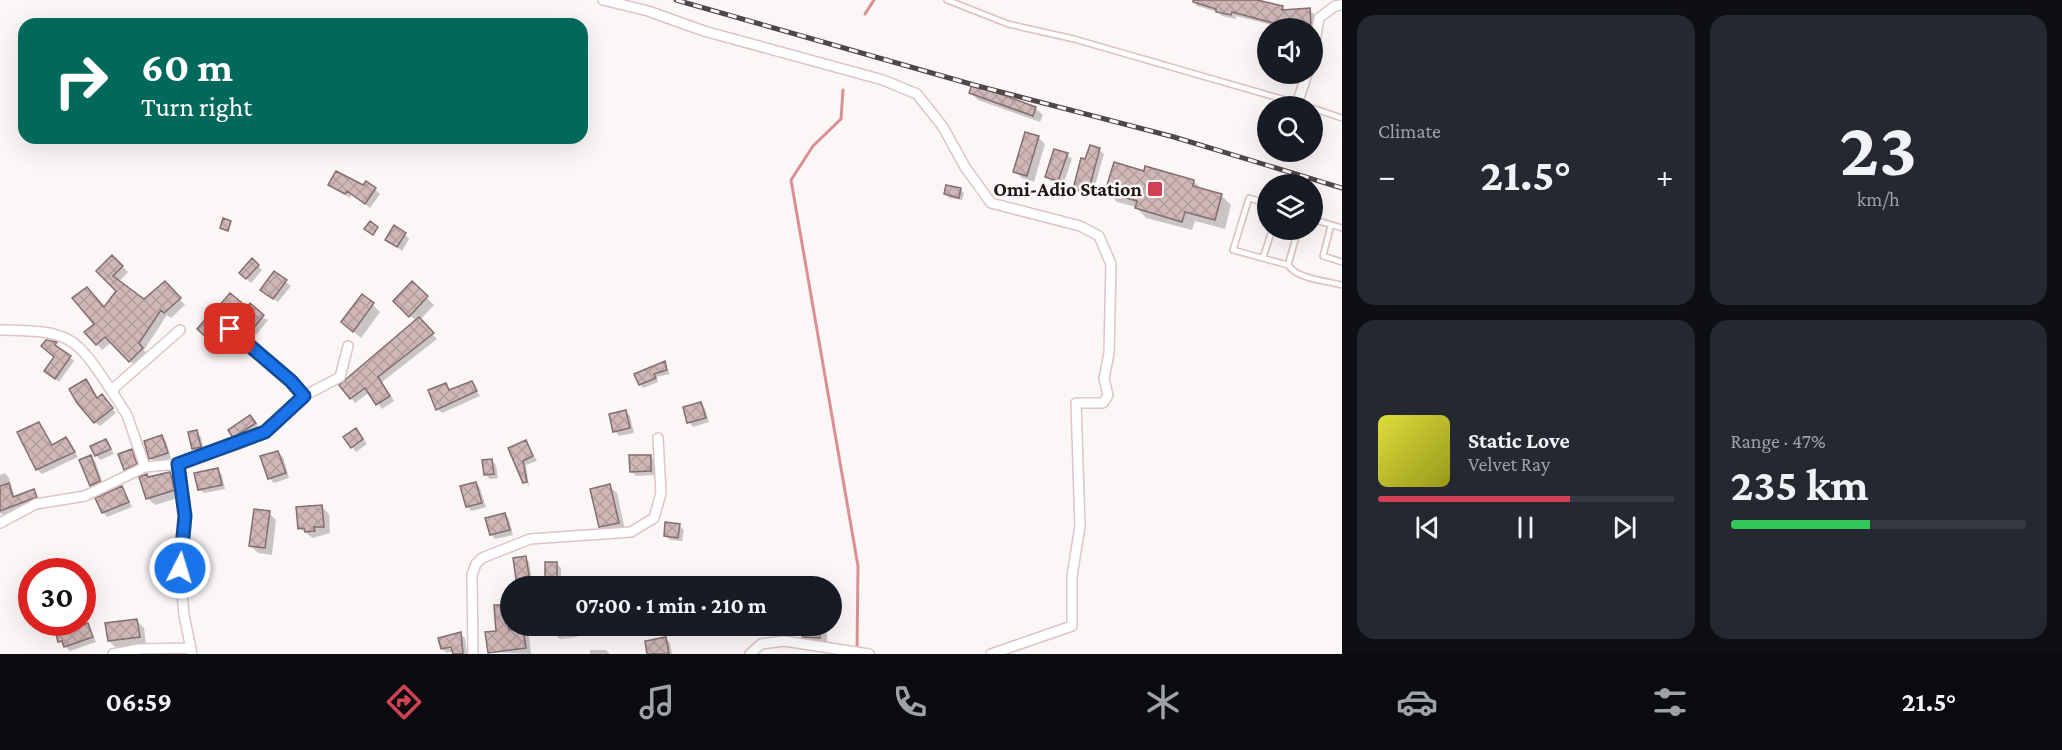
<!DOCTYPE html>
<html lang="en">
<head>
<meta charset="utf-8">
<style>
	body { margin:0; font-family:"Crimson Pro",serif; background:#242831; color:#f1f3f6; height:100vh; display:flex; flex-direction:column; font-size:22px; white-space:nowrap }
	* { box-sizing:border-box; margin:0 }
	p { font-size:20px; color:#9ea1a6 }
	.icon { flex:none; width:33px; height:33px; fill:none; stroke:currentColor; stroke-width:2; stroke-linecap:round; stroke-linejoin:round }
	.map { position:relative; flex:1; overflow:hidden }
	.side { display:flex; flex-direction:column; gap:15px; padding:15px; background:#0d0f14; width:720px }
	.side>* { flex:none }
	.top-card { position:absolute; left:18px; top:18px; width:570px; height:126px; border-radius:18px; box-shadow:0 6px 24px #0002; background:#00695c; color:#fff; overflow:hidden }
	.tools { position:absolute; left:1257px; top:18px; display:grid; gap:12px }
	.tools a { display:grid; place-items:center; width:66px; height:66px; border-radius:50%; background:#171b24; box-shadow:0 6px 24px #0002; font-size:30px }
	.speed { position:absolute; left:18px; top:558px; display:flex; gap:12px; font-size:30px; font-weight:700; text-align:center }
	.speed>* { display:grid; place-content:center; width:78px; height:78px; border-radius:50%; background:#171b24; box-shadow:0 6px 24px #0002; line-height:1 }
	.speed .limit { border:9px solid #d22; background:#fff; color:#111 }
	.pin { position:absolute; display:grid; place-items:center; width:51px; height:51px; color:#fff; margin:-26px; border-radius:12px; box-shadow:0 3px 9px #0006 }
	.me { position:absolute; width:66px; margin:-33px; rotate:5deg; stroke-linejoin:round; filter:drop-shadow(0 0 4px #0008) }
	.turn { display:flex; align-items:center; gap:21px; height:126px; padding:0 24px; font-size:27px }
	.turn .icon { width:78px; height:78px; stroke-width:2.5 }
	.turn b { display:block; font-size:42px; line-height:51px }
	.big { font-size:45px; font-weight:700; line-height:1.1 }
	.side .tile { flex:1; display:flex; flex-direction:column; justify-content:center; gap:9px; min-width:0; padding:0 21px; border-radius:18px; background:#242831 }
	.side .dial { align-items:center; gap:0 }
	.dial b { font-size:78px; line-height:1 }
	.song { display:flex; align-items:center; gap:18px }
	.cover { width:72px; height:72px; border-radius:9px; background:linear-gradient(135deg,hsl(60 70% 55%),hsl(60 70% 35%)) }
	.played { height:6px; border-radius:3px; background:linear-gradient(90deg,#d24257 65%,#363941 65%) }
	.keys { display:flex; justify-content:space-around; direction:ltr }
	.heat { display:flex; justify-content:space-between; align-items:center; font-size:33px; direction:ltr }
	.charge { height:9px; border-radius:4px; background:linear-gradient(90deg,#34c759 47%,#363941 0) }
	.side .tiles { flex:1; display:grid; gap:15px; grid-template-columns:repeat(2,1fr) }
	.trip { position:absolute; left:500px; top:576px; width:342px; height:60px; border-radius:30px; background:#171b24; box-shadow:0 6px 24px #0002; font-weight:700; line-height:60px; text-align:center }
	.tab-bar { display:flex; height:96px; justify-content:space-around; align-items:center; background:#090b0e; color:#9ea1a6 }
	.tab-bar .icon { width:42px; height:42px }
	.tab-bar .on { color:#d24257 }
	.tab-bar b { font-size:27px; color:#f1f3f6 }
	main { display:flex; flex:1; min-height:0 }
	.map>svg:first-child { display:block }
</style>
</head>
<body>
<main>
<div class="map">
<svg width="1342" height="654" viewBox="0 0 1342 654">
	<defs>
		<pattern id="building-cross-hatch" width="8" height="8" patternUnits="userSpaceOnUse" patternTransform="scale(1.5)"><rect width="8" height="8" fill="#d0b7b7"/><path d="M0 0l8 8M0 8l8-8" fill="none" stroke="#b29d9d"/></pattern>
	</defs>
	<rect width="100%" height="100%" fill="#fcf7f7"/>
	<path fill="#0003" d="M1193 0H1261L1282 7 1287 11 1309 10 1314 14 1315 31 1312 28H1284L1236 16V19L1222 16 1218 12 1197 6Z
		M971 93 1035 108 1043 115 1040 122 978 100Z
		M1038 137 1045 144 1034 182 1022 178 1015 171Z
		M1099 150 1104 154 1092 196 1079 193 1075 188Z
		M1067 155 1072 159 1063 185 1051 181 1047 176Z
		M1145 173 1194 181 1202 190 1221 195 1231 205 1225 229 1195 221 1192 230 1146 218 1136 207 1117 202 1107 192Z
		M367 183 380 194 370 208 352 194 350 198 330 185 363 187Z
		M960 189 964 193 962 200 949 198 945 194Z
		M405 234 409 239 402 251 387 239Z
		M112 257 128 272 119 282 144 301 170 288 185 305 171 318 167 315 144 350 148 355 136 367 112 342 102 350 97 344 96 324 118 291 98 271Z
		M252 260 262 270 251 283 241 273Z
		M274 273 291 286 278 302 267 294Z
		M412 283 434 305 420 320 437 339 382 382 394 401 382 409 370 392 355 403 351 398 416 321 395 301Z
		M373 305 380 312 361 338 343 322Z
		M247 309 268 320 256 335 226 310Z
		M210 316 241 350 238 352 221 336 215 343 203 334Z
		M54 343 74 361 59 382 50 375 56 357Z
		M665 363 670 374 656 377 658 382 643 388 640 384Z
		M86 381 98 399 106 401 116 413 100 426 95 422Z
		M472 382 480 396 442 413 437 409 445 384 451 391Z
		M701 404 705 408 709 422 693 427 689 422Z
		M626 412 630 416 634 433 619 436 615 431Z
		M255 421 259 428 239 442 230 430Z
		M39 423 53 446 66 439 78 457 42 474 37 469Z
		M196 432 201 437 204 451 198 453 194 448Z
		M360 434 367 444 356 452 352 447Z
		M162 437 166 441 171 458 155 463 151 458Z
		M106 441 114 454 100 460 96 455Z
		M525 441 537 461 526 465 529 487 510 448Z
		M131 451 140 468 130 473 125 469Z
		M278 452 283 457 289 478 274 483 269 478Z
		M650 456 655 461V475L636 476 631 471Z
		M90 457 95 461 104 486 96 490 91 485Z
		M492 461 496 465 498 478 490 479 485 474Z
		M218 470 222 475 225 489 204 493 199 489Z
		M5 473 9 478 15 498 33 491 40 501 3 515 0 513V475Z
		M169 473 176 480 181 497 155 505 147 498V475L149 478Z
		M476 483 480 488 486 507 472 511 467 507Z
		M609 486 617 493 625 530 608 534 601 527Z
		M122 488 132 507 107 517 103 512Z
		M322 507 329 514 330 533 313 538 299 528Z
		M269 513 276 520 272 555 258 553 251 546Z
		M505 514 509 519 513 535 495 539 491 534Z
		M679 526 684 530 682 541 670 540 665 535Z
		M525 558 529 562 532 580 528 581V586H516L514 559Z
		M556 563 561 568V581H551L547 576Z
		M507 606 510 610V626H514V631L522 630 529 636 531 654 489 652Z
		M137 621 144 628 146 644 116 648 109 641Z
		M88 625 96 642 70 651 60 641Z
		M555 626H576L577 637 560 639 555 634Z
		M639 626H651L652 633 644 634Z
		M803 626H827V644H811L803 636Z
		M460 634 465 638 467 654H454V651L447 653 442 649Z
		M666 639 670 643 672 654H649Z
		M590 650H606L610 654H590Z"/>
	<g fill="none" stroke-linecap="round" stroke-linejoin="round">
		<path stroke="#dc8f93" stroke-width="3" d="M865 14 874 0
			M843 90 841 119 813 146 791 180 858 566 857 652"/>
	</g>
	<path fill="url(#building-cross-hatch)" stroke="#846d6e" stroke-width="1.5" d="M1193 0H1257L1283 6 1282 10 1310 8 1311 27 1291 28 1232 12 1231 15 1216 12V9L1193 2Z
		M972 84 1036 107 1033 116 969 93Z
		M1025 132 1039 136 1027 176 1013 172Z
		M1090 145 1100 148 1088 193 1073 189 1081 158 1085 159Z
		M1054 149 1068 153 1058 181 1045 177Z
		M1114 162 1144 171 1145 166 1194 180 1193 186 1222 194 1215 220 1185 212 1182 222 1135 208 1137 201 1105 192Z
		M336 171 363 185 366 181 376 188 365 204 347 191 345 194 328 185Z
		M946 185 961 188 959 198 944 194Z
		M223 218 231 221 228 231 220 228Z
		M370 221 378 227 373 235 364 229Z
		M394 225 406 233 397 247 385 240Z
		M112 255 123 266 113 276 144 299 165 281 181 298 164 313 161 310 139 343 143 348 129 362 105 337 96 345 84 332 94 324 72 298 87 287 104 307 116 291 96 271Z
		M252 258 259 265 246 279 239 273Z
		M274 271 287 280 273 299 260 290Z
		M412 281 428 296 409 317 393 301Z
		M230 293 247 307 250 303 264 315 251 331 219 306Z
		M362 294 374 303 353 332 341 322Z
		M210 314 237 344 232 349 216 332 209 340 197 329Z
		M419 317 434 333 378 377 390 396 376 405 365 388 350 399 339 385Z
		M46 340 57 342 55 345 71 356 55 379 44 371 54 357 41 346Z
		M665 361 667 370 654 374 656 378 639 385 634 374Z
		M86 379 97 398 102 394 113 408 94 423 77 403 69 389Z
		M472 381 477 391 436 410 428 390 446 383 449 390Z
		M701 402 706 418 687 423 683 407Z
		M626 410 630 428 613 432 609 414Z
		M250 415 256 423 233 438 228 430Z
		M39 422 52 445 66 437 75 452 36 470 17 432Z
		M356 428 363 439 351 448 343 437Z
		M197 430 201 447 192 449 188 432Z
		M162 435 168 453 149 459 144 441Z
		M106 439 111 449 95 456 90 446Z
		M526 440 533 456 523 461 527 482 523 483 508 448Z
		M132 449 137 464 124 470 118 454Z
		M278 451 286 473 268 479 260 456Z
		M91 455 100 481 90 486 79 460Z
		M629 455H651V471L630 472Z
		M492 459 494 474 484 475 482 460Z
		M218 468 222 485 198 490 194 473Z
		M170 472 175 490 146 499 139 477 147 474 148 477Z
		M476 482 482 503 466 507 460 486Z
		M9 483 13 497 34 489 37 497 0 511V486Z
		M610 484 619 523 599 527 590 489Z
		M122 486 129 502 102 513 95 498Z
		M322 505 324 527H314L315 531 305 532 304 528 298 529 296 507Z
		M254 509 270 511 265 548 249 546Z
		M505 513 510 530 490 535 485 518Z
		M665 522 680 524 678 538 664 536Z
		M526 556 529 576 524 577 525 586H517L513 558Z
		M545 562H557V577H545Z
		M494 605H507L509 630 523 628 526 648 488 653 485 632 496 631Z
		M137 619 140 637 108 641 105 623Z
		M88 623 93 637 64 647 62 641 58 642 56 634Z
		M553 626H587V632L554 635Z
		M802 626H820V638L802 637Z
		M461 632 463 654H453L451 647 441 649 438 638Z
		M666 637 669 654H647L645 641Z"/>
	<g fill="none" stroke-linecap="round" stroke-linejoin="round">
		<defs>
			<path id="lane" d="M947 0 1008 24 1074 39 1306 106
				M1312 108 1342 118
				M1268 204 1249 198 1233 250 1288 265C1297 279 1327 281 1342 285
				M1312 219 1342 228
				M1331 225 1323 256 1342 262
				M1263 258 1272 230
				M1288 265 1298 230"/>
			<path id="street" d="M603 0 648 11 704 31 883 80 917 94 943 127 965 167 991 203 1080 226 1099 236 1111 264 1109 353 1104 379 1108 395 1103 403H1076L1080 526 1072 576V626L991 654
				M1312 59 1319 18 1335 6 1342 5
				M1297 104 1307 74
				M230 329 291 381 304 396
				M0 330C71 331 74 334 113 393
				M178 464 185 516 180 568 184 615 192 654
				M145 467 127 415 113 393 114 388 180 330
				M0 523 36 504 85 496 145 467 178 464 241 443 265 432 304 396 340 377 348 346
				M113 654 139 649 191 648
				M473 654 472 575 476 564 482 558 530 539 631 532 654 518 661 493 658 438
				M750 654 761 644 784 641 869 654"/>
		</defs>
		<use href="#lane" stroke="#dec4c4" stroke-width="8"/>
		<use href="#street" stroke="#dec4c4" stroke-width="12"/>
		<use href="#lane" stroke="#fff" stroke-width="4.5"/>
		<use href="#street" stroke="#fff" stroke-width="9"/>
		<defs>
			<path id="rail" d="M676 0 974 85 1174 137 1342 188"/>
		</defs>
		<use href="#rail" stroke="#4f4747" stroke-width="5"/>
		<use href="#rail" stroke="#fcf7f7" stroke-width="3" stroke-dasharray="9" stroke-linecap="butt"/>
	</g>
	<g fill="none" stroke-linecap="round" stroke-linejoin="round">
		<defs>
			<path id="route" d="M180 568 185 516 178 464 265 432 304 396 291 381 230 329"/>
		</defs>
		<use href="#route" stroke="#114b97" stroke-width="15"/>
		<use href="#route" stroke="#1a73e8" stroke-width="10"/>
	</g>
	<rect fill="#d24257" stroke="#fcf7f7" stroke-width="2" x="1147" y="181" width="16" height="16" rx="3"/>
	<g text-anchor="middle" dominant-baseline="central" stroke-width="5" stroke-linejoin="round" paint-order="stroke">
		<g font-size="20" font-weight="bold" fill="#1f1616" stroke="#fcf7f7" text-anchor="end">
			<text x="1142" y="189">Omi-Adio Station</text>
		</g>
	</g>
</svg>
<div class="tools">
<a><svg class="icon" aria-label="sound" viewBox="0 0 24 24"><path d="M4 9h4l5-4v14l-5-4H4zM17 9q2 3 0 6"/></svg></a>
<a><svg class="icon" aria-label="search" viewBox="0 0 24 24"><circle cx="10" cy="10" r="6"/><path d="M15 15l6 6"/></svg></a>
<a><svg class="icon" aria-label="layers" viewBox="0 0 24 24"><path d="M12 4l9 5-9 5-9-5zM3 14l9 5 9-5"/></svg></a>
</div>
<div class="speed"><div class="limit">30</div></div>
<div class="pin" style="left:230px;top:329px;background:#d93025"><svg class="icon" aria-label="arrive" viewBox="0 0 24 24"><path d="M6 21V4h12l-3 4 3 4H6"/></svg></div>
<svg class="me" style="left:180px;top:568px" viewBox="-20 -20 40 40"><circle r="17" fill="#1a73e8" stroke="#fff" stroke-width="3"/><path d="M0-11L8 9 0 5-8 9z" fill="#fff"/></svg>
<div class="trip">07:00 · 1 min · 210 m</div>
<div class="top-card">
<div class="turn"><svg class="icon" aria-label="right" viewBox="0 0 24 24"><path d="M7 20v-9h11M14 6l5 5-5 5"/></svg><div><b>60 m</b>Turn right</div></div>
</div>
</div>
<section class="side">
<div class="tiles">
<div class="tile"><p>Climate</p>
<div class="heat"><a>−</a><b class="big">21.5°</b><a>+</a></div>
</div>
<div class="tile dial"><b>23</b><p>km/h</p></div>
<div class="tile">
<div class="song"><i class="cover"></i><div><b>Static Love</b><p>Velvet Ray</p></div></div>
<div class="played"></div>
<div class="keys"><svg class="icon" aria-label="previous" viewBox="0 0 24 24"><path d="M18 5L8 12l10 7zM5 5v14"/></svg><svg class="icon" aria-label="pause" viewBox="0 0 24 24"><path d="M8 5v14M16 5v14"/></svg><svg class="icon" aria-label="next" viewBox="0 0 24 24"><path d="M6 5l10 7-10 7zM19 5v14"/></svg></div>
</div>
<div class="tile"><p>Range · 47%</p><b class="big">235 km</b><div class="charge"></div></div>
</div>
</section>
</main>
<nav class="tab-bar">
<b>06:59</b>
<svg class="icon on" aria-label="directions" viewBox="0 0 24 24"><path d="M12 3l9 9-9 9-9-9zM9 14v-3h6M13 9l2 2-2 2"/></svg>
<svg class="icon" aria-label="music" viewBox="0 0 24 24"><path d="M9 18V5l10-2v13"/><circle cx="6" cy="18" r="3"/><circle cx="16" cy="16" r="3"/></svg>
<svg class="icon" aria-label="phone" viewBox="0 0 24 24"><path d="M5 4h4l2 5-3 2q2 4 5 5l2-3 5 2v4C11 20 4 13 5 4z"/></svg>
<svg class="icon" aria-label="climate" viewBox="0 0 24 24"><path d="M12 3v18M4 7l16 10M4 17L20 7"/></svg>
<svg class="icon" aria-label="car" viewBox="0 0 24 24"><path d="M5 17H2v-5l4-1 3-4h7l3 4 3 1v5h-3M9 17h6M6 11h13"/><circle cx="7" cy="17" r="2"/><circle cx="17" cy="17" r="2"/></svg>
<svg class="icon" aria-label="filters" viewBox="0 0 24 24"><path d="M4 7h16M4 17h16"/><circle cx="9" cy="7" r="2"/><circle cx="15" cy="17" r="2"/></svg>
<b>21.5°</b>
</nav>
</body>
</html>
